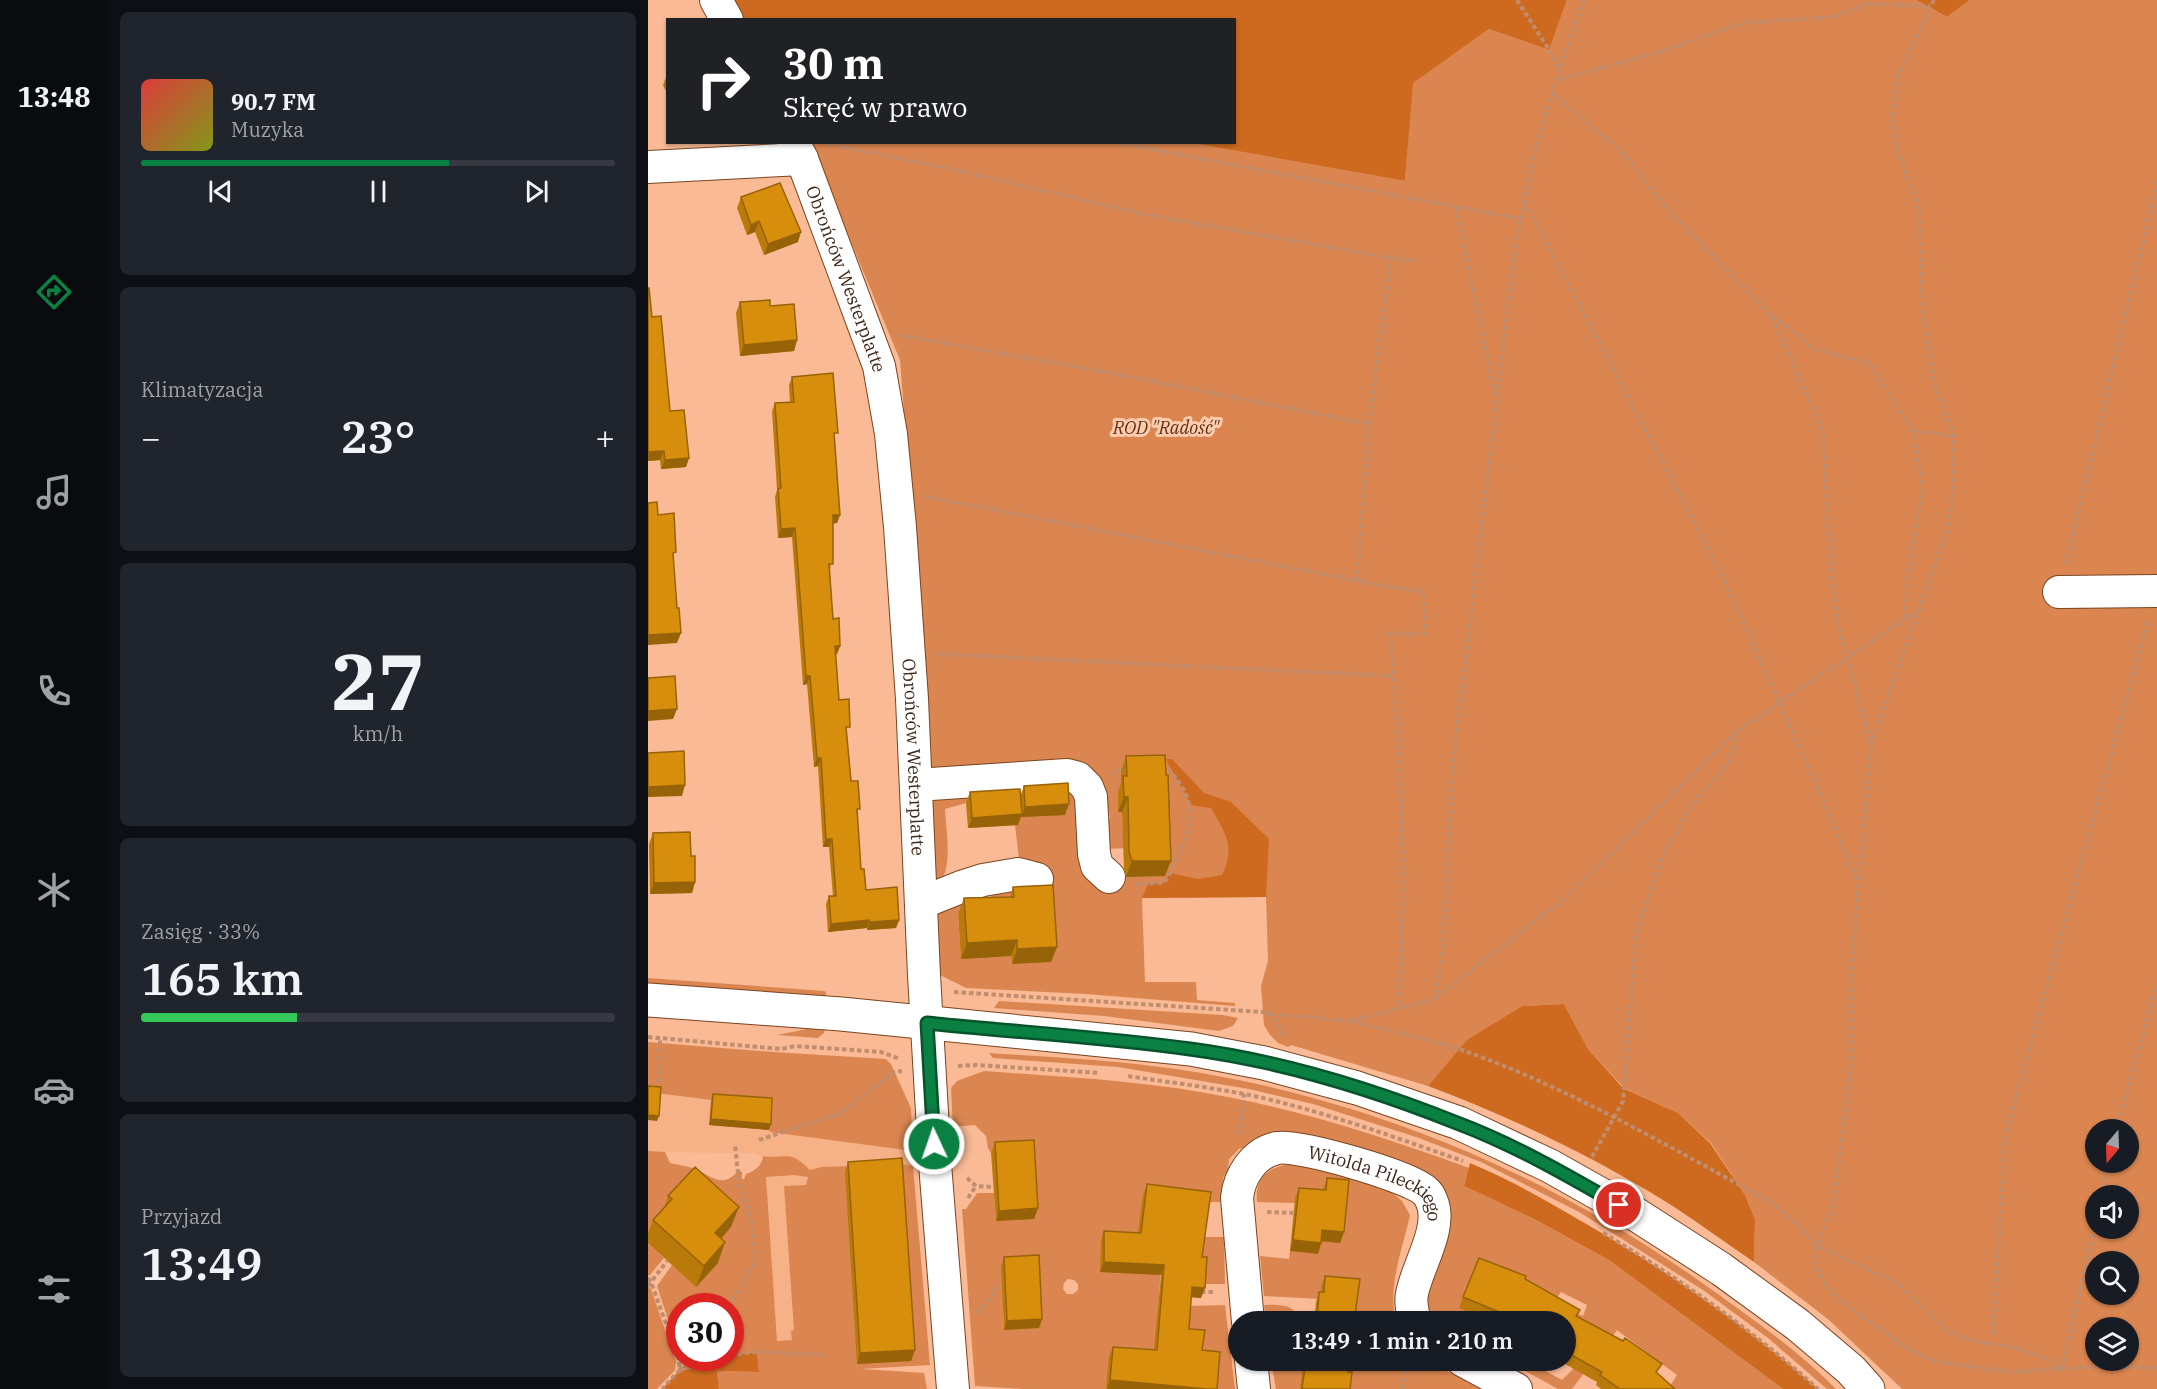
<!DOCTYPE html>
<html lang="pl">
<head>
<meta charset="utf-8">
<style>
	body { margin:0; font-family:"IBM Plex Serif",serif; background:#20242c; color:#f1f3f6; height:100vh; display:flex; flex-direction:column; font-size:22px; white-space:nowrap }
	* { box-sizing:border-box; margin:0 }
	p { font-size:20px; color:#9ea1a6 }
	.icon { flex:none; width:33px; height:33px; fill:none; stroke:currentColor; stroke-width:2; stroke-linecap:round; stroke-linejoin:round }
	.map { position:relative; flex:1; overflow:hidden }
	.drawer { display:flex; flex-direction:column; gap:12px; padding:12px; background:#0d0f14; width:540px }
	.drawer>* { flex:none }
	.guide { position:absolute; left:18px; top:18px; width:570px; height:126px; border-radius:0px; box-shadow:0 2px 4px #0004; background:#202124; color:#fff; overflow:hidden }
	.needle { width:39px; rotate:199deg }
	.fabs { position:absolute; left:1437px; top:1119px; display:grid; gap:12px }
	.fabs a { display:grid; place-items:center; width:54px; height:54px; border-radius:50%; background:#171b24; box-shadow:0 2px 4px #0004; font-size:30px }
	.speed { position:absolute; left:18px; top:1293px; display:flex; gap:12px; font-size:30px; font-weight:700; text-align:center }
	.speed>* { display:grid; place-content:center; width:78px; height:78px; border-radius:50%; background:#171b24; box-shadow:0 2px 4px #0004; line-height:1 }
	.speed .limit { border:9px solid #d22; background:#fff; color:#111 }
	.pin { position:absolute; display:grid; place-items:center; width:51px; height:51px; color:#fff; margin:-26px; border:3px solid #fff; border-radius:50%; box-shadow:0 2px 6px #0007 }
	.me { position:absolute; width:66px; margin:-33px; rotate:357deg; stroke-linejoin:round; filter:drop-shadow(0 0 4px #0008) }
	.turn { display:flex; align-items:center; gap:21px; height:126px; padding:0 18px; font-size:27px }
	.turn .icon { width:78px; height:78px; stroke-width:2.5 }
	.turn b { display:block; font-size:42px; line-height:51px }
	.big { font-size:45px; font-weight:600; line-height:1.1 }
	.drawer .tile { flex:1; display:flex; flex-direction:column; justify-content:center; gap:9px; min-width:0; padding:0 21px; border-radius:9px; background:#20242c }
	.drawer .dial { align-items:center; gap:0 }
	.dial b { font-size:78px; line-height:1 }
	.song { display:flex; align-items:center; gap:18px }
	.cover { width:72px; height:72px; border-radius:9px; background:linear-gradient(135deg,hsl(0 70% 55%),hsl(70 70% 35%)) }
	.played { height:6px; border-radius:3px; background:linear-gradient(90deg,#0b8043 65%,#363941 65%) }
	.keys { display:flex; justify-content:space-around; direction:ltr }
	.heat { display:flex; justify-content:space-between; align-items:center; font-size:33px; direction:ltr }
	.charge { height:9px; border-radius:4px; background:linear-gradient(90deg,#34c759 33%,#363941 0) }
	.trip { position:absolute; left:580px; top:1311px; width:348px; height:60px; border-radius:30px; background:#171b24; box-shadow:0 2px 4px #0004; font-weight:600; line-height:60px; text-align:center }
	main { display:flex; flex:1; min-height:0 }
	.dock { display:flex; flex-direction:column; width:108px; justify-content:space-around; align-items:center; background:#090b0e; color:#9ea1a6 }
	.dock .icon { width:42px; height:42px }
	.dock .current { color:#0b8043 }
	.dock b { font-size:27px; color:#f1f3f6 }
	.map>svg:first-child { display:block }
</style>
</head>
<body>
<main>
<nav class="dock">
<b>13:48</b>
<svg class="icon current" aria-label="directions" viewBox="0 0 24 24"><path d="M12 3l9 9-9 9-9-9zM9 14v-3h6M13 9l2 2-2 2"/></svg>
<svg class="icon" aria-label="music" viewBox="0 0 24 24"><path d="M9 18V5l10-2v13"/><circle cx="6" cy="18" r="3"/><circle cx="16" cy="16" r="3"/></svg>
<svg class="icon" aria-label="phone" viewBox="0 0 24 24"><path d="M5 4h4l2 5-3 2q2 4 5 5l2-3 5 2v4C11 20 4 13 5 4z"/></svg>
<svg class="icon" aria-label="climate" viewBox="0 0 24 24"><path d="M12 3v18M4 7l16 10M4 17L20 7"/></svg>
<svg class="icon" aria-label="car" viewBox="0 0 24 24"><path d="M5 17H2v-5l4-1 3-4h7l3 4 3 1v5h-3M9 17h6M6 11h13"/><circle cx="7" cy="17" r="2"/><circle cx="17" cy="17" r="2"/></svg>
<svg class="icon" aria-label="filters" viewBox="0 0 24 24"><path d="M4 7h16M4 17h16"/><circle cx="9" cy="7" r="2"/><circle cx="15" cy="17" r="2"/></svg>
</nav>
<section class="drawer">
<div class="tile">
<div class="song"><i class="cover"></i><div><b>90.7 FM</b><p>Muzyka</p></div></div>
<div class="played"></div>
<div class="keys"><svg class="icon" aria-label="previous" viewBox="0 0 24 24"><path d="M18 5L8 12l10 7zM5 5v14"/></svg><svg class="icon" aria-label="pause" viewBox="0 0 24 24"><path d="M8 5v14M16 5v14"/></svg><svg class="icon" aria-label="next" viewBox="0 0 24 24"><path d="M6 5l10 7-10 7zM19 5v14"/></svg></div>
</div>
<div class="tile"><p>Klimatyzacja</p>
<div class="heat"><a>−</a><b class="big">23°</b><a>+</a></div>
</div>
<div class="tile dial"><b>27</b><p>km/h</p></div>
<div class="tile"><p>Zasięg · 33%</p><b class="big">165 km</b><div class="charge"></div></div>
<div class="tile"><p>Przyjazd</p><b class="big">13:49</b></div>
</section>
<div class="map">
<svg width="1509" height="1389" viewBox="0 0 1509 1389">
	<rect width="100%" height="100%" fill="#f9ba95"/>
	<path fill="#f6b187" d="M0 1092 63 1100 122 1103V1132L265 1151V1166L254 1164 162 1170 156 1193 172 1331 129 1353 117 1157 105 1153 0 1152Z"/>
	<path fill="#db8650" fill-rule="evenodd" d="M919 0H1268L1299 17 1322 0H1509V1389H1254L1181 1320 1106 1262 1107 1219 1097 1195 1063 1143 1030 1113 976 1088 940 1049 916 1004 874 1006 820 1040 780 1086 643 1045 640 1047 630 1043 622 1035 616 1025 613 986 620 961 618 897 494 898 497 982H548L549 1000 587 1003V1006L437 994 318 988 292 975 289 956 286 913C296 900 312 900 328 899L331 913 310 914 313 958 363 956 364 964 403 962 399 901 360 903V911L343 912V897C354 884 367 885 384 886L393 876 372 867 367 825H370L368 799 318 803 297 809C298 832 307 874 286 889L282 800C310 794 337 791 365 785 378 783 393 777 406 778 416 780 428 788 432 797 441 817 438 844 438 866L476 877 517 876 516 846H505V830H515V811L519 810 518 791H512L511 770 473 772V791L470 792V812H474L475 832H481V848L457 849 452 843 451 824 462 818 460 808 444 777 430 771 280 781 279 769 284 768 252 360 162 143H544L757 181 764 83 841 29 901 50ZM1448 1130H1480V1162H1448ZM1448 1196H1480V1228H1448ZM1448 1262H1480V1294H1448ZM1448 1328H1480V1360H1448Z
		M0 978 176 991 178 992V997L0 984Z
		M351 1001 575 1015 590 1018 585 1026 571 1031 456 1016 346 1008Z
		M174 1026 177 1029 176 1033 170 1038 129 1035Z
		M0 1042 111 1051 238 1059 243 1064 263 1108 265 1151 122 1132 121 1129 63 1100 0 1092Z
		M341 1053C404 1057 466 1060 528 1069 719 1097 904 1175 1060 1287 1104 1319 1150 1350 1188 1389H1179L1120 1338 1055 1290 931 1212 833 1162 771 1138 665 1104 601 1089 470 1067 345 1058Z
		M336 1071C419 1077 503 1081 585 1098 665 1114 744 1140 821 1168L816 1186 888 1220 961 1260 1135 1389H1020L1029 1375 969 1330 924 1389H910L859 1361H879L914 1380 925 1369 942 1336 925 1312 935 1316 939 1305 913 1292 903 1307 844 1321H785L778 1301 797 1203 644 1134 591 1149 581 1159 579 1184 576 1174 572 1202H559L554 1237H576L577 1284H554L513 1265 510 1313 539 1306 577 1305 587 1389H376L327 1386 314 1209H318L329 1193H346L348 1221 381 1150 343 1153 340 1148 338 1136 327 1125 305 1127 303 1088 309 1081ZM420 1279 426 1280 430 1284V1290L425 1294H419L415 1289 416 1283ZM389 1311 390 1328 356 1330 355 1313Z
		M0 1151 17 1152 22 1163C30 1165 40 1166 47 1169 65 1177 75 1189 91 1170L94 1172V1179H96L98 1174C107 1171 114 1166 115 1156 139 1160 140 1148 162 1170L174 1167 254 1164 265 1166 282 1365 213 1369 276 1373 279 1389H71L69 1371 111 1372 109 1352 83 1355 82 1306H32L31 1353 9 1286 24 1265 48 1286 0 1237ZM146 1175 160 1177 158 1185 136 1186 146 1330 143 1331 144 1340 129 1341 118 1177Z
		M648 1163 739 1188 754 1201 762 1215C755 1248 739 1287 748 1321H705L672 1299 616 1296 612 1256 641 1259 642 1251 669 1254 675 1189 674 1201 648 1198 647 1203 609 1202C606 1174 624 1166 648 1163Z
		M0 1243 16 1258 1 1276 0 1275Z
		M0 1286 3 1289 28 1362 27 1370 9 1389H0Z
		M616 1305C631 1304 648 1304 652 1321H618Z
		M33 1358H66L31 1371 36 1365Z
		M623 1361H779L834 1389H628Z"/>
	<path fill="#cd6a20" d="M75 0H919L901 50 841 29 765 83 757 181 544 143 586 142V20H87Z
		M1268 0H1322L1299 17Z
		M518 759H524L556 793 583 802 621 839 618 897 494 898 500 884 515 883 522 873 550 879 574 875C588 846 577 833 563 808L542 805C536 788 525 775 518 759Z
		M916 1004 940 1049 975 1088 1030 1113 1062 1143 1097 1195 1107 1219 1106 1262C1076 1242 1046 1219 1015 1200 941 1154 862 1117 780 1086L819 1040 874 1006Z
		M822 1163C863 1180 901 1202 940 1225 1021 1272 1099 1326 1170 1389H1135L961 1260 888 1220 816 1186Z
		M109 1352 111 1372 69 1371 71 1389H14L31 1371 45 1368 67 1358H82L83 1355Z"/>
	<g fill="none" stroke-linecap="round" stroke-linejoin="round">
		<defs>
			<g id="minor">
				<path d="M68 0 79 20"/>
				<path id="s1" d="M145 142 154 159 231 366 243 434 252 527 264 699 276 975 287 1164 305 1389"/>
				<path d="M0 167 154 159"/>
				<path d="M1411 592 1509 591"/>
				<path d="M268 785 419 775 430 778 439 787 443 797 446 854 449 866 461 877"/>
				<path d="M273 903 313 887 335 880 370 874 389 879"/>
				<path id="s2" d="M600 1322 589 1198C591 1177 605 1153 629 1148 650 1144 761 1176 777 1191 780 1193 783 1199 784 1202 795 1228 768 1269 764 1294 762 1303 765 1313 767 1322"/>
				<path d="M603 1360 606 1389"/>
				<path d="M814 1360 868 1389"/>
			</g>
			<path id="major" d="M0 1000 193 1014 543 1049 616 1063 709 1088 811 1123 902 1166 989 1215 1073 1269 1150 1325 1203 1370 1220 1389"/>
		</defs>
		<use href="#minor" stroke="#7a4521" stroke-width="34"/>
		<use href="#major" stroke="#7a4521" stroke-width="35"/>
		<path stroke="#c18d6f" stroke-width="4" stroke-dasharray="4.5 3" stroke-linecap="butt" d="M869 0 912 67
			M1286 0 1250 76 1244 117 1250 152 1271 208 1275 312 1287 386 1306 436 1305 492 1300 528 1223 744 1203 973V1066L1185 1206 1169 1246 1166 1262 1175 1281 1188 1297 1256 1346 1284 1361 1363 1372 1459 1366 1509 1368
			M909 80 1014 51 1095 23 1184 17 1218 4 1282 6
			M904 93 975 153 1024 214 1124 316 1175 431 1183 575 1191 627 1223 744
			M464 142 873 219
			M180 144 308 170 495 214 743 258 770 261
			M877 202 1074 575 1184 820 1209 882
			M808 207 848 398
			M1125 316 1168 350 1221 363 1265 431 1275 487 1261 568 1257 620
			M251 335 457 372 721 424
			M1265 431 1306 436
			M277 498 280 497 731 585 776 592 777 634 742 633C754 758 758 883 751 1008
			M1418 565 1509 182
			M709 581 721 424 743 258
			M289 654 746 676
			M464 775 467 771 478 769
			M487 884 515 883 520 878C533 846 555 817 532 784 526 776 524 771 515 768
			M306 992 615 1012 623 1014 639 1038
			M788 998 918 897 1089 731 1269 611
			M623 1014 701 1021 787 999 795 949 805 765 868 240 886 155 912 68 936 0
			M703 1021C740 1031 778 1038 814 1050 922 1088 1021 1147 1121 1201L1146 1221 1169 1246 1251 1284 1301 1332 1331 1342 1364 1347 1403 1360 1414 1369 1448 1220
			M0 1037 133 1049 147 1046 233 1052 252 1059
			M310 1066 329 1065 452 1073
			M480 1076C525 1083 571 1088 615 1098 683 1114 749 1138 815 1161
			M12 1090V1038
			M1468 1130 1509 983
			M592 1135 596 1094
			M111 1140 193 1113 246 1072 254 1071
			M944 1157 975 1101 988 934 1016 853 1044 805 1082 761 1089 732
			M319 1178 328 1186 345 1187
			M1453 1196 1461 1162
			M320 1198 328 1186
			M619 1212 645 1213
			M955 1233C1031 1278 1104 1330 1170 1389
			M0 1278 3 1282 31 1360V1371L14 1389
			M0 1286 19 1261
			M553 1292H568
			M81 1306 108 1261 103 1217 91 1184 87 1144
			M328 1313 343 1298 346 1289 354 1288
			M1345 1334 1357 1136 1500 621
			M82 1355 109 1352 179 1355
			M31 1370 42 1358
			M890 1370 895 1360
			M31 1371 66 1358
			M754 1389 760 1360"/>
		<use href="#minor" stroke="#fff" stroke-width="32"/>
		<use href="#major" stroke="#fff" stroke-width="33"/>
	</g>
	<path fill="#ba7a0b" d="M19 75H20V95L15 85Z
		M93 197 150 242 116 255 107 232 99 235 89 208Z
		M0 288 4 317 22 411 41 458 38 467 13 469 12 460 0 461Z
		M92 302 122 306 149 340 146 351 92 356 88 313Z
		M144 377 187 441 192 515 189 523H185L182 572 185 619 192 646 189 654H188L191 700 199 735 203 781 209 817 213 869 218 890 251 920 248 928 219 930V928L180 932 178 904 181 896H185L181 847H175L170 766 166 767 159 684 155 685 144 537 130 538 127 497 129 490 124 411 127 403 142 402 141 385Z
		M478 756 517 876 478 877 476 868 474 812H470V792L473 783V771Z
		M376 786 417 815 373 817V816L370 825 320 828 318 803 322 792 373 794Z
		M5 833 43 856 47 882 44 893 2 894 1 844Z
		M365 887 409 947 403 962 364 964 363 956 313 959 310 914 316 898 362 897Z
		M65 1094 121 1130 61 1125 63 1100Z
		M347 1142 386 1219 348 1221 343 1153Z
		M200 1162 267 1350 263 1361 209 1364 197 1172Z
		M679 1178 696 1232 692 1243 674 1241 670 1254 642 1251 647 1198 651 1188 675 1190Z
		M499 1184 554 1257 553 1298 543 1297 541 1329 554 1350 569 1389H458L461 1357 465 1347 506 1350 513 1275 452 1272 453 1241 456 1231 490 1233 495 1195Z
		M20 1196 83 1227 73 1239 70 1263 48 1287 0 1243V1233L5 1220 16 1208Z
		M356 1257 394 1319 391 1328 356 1330 353 1266Z
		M677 1276 706 1322H666L668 1302 671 1292H673V1286Z
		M877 1279 1010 1374 1027 1389H953L948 1385 949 1382 910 1360H918V1322H845L811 1308 815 1297Z
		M656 1360H702L700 1372 702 1389H652Z"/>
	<path fill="#976309" d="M111 221 107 232 99 235 103 225Z
		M153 232 150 242 116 255 120 244Z
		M149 340 146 351 92 356 96 345Z
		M16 451 12 460 0 461V452Z
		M41 458 38 467 13 469 17 460Z
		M185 515H192L189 523 182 524Z
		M147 528 144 537 130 538 133 529Z
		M33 633 29 643 0 645V635Z
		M187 646H192L189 654H184Z
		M158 676H162L159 684 155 685Z
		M29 709 25 719 0 721V711Z
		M169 758H173L170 766 166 767Z
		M37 785 34 796 0 797V787Z
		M476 797H480L474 812H470Z
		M421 804 417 815 373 817 377 807Z
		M374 814 370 825 320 828 324 818Z
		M178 839H184L181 847H175Z
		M484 861H523L517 876 478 877Z
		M47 882 44 893 2 894 6 883Z
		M221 920 219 928 180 932 183 924Z
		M251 920 248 928 219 930 222 922Z
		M369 940 363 956 313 959 319 943Z
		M409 947 403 962 364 964 369 949Z
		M0 1115 11 1116 9 1121 0 1120Z
		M63 1119 123 1124 121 1130 61 1125Z
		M91 1207 83 1227 59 1254 67 1233Z
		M390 1208 386 1219 348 1221 351 1211Z
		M674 1230 696 1232 692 1243 671 1241Z
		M645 1240 673 1243 670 1254 642 1251Z
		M77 1242 70 1263 48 1287 56 1266Z
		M456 1262 516 1265 513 1275 452 1272Z
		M544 1287 557 1288 553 1298 540 1297Z
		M394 1319 391 1328 356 1330 359 1321Z
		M267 1350 263 1361 209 1364 212 1353Z
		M462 1380 559 1389H459Z"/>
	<path fill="#d88e0d" stroke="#976309" stroke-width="1.5" d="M132 183 153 232 120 244 111 221 103 225 93 197Z
		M0 288H1L4 317 13 316 22 411 36 410 41 458 17 460 16 451 0 452Z
		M122 300V306L146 304 149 340 96 345 92 302Z
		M185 373 190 433H186L192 515H185V564H181L185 619 191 618 192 646H187L191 700 201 699 202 727H198L203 781H210L212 809H209L213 869H216L218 890 249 887 251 920 222 922 221 920 183 924 181 896H188L184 839H178L173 758H169L162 676H158L147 528 133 529 130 489 133 488 127 403 146 402 144 377Z
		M9 502 10 515 26 513 28 552 25 553 29 608H31L33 633 0 635V503Z
		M27 676 29 709 0 711V678Z
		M36 751 37 785 0 787V753Z
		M517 755 518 775H520L523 861H484L481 852 480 797H476L475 776H479L478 756Z
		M420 783 421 804 377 807 376 786Z
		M372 789 374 814 324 818 322 792Z
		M42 832 43 856H47V882L6 883 5 833Z
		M405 885 409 947 369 949V940L319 943 316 898 366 897 365 887Z
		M0 1086 13 1087 11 1116 0 1115Z
		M65 1094 124 1098 123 1124 63 1119Z
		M386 1140 390 1208 351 1211 347 1142Z
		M254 1158 267 1350 212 1353 200 1162Z
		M47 1167 91 1207 67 1233 77 1242 56 1266 5 1220 24 1199 20 1196Z
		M679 1178 701 1180 696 1232 674 1230 673 1243 645 1240 651 1188 678 1190Z
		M499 1184 563 1192 554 1257H559L557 1288 544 1287 541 1329 557 1330 554 1350 572 1352 569 1389H559L462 1380 465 1347 509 1350 516 1265 456 1262V1231L493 1233Z
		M391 1255 394 1319 359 1321 356 1257Z
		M831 1258 878 1276 877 1279 932 1310 928 1316 975 1341 977 1338 1014 1364 1008 1372 1027 1389H972L952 1375 954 1372 918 1352V1322H875L815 1297Z
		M677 1276 712 1279 706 1322H669L671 1292H676Z
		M658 1360H702L700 1372H704L702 1389H654Z"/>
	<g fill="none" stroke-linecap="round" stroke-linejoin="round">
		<defs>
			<path id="route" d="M286 1144 279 1023C366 1032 455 1037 542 1049 633 1061 724 1089 809 1123 865 1144 919 1175 971 1205"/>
		</defs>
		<use href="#route" stroke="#07532c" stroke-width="15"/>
		<use href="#route" stroke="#0b8043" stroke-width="10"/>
	</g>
	<g text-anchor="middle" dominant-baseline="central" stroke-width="6" stroke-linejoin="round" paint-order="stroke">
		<g font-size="18" fill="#402819" stroke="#fecbac">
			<text stroke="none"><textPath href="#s1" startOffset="147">Obrońców Westerplatte</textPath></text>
			<text stroke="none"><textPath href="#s1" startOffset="633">Obrońców Westerplatte</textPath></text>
			<text stroke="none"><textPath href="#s2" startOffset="303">Witolda Pileckiego</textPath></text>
		</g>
		<g font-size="18" font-style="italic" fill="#5d3419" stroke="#fecbac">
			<text x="518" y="427">ROD "Radość"</text>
		</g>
	</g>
</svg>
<div class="fabs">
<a><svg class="needle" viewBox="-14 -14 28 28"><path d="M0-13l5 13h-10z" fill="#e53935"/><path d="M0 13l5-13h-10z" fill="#9ea1a6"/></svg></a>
<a><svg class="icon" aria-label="sound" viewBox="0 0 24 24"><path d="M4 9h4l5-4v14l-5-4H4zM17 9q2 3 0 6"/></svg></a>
<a><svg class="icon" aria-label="search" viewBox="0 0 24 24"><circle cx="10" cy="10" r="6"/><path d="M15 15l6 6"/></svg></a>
<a><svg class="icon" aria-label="layers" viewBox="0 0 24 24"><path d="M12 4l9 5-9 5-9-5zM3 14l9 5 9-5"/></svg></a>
</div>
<div class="speed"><div class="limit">30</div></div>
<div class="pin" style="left:971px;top:1205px;background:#d93025"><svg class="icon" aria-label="arrive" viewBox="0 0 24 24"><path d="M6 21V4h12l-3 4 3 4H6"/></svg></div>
<svg class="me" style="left:286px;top:1144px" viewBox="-20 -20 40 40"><circle r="17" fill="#0b8043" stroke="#fff" stroke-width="3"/><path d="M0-11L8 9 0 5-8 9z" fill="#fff"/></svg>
<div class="trip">13:49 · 1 min · 210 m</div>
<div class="guide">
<div class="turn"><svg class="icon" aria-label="right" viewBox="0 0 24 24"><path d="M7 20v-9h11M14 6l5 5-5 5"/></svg><div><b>30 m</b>Skręć w prawo</div></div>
</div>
</div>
</main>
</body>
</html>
